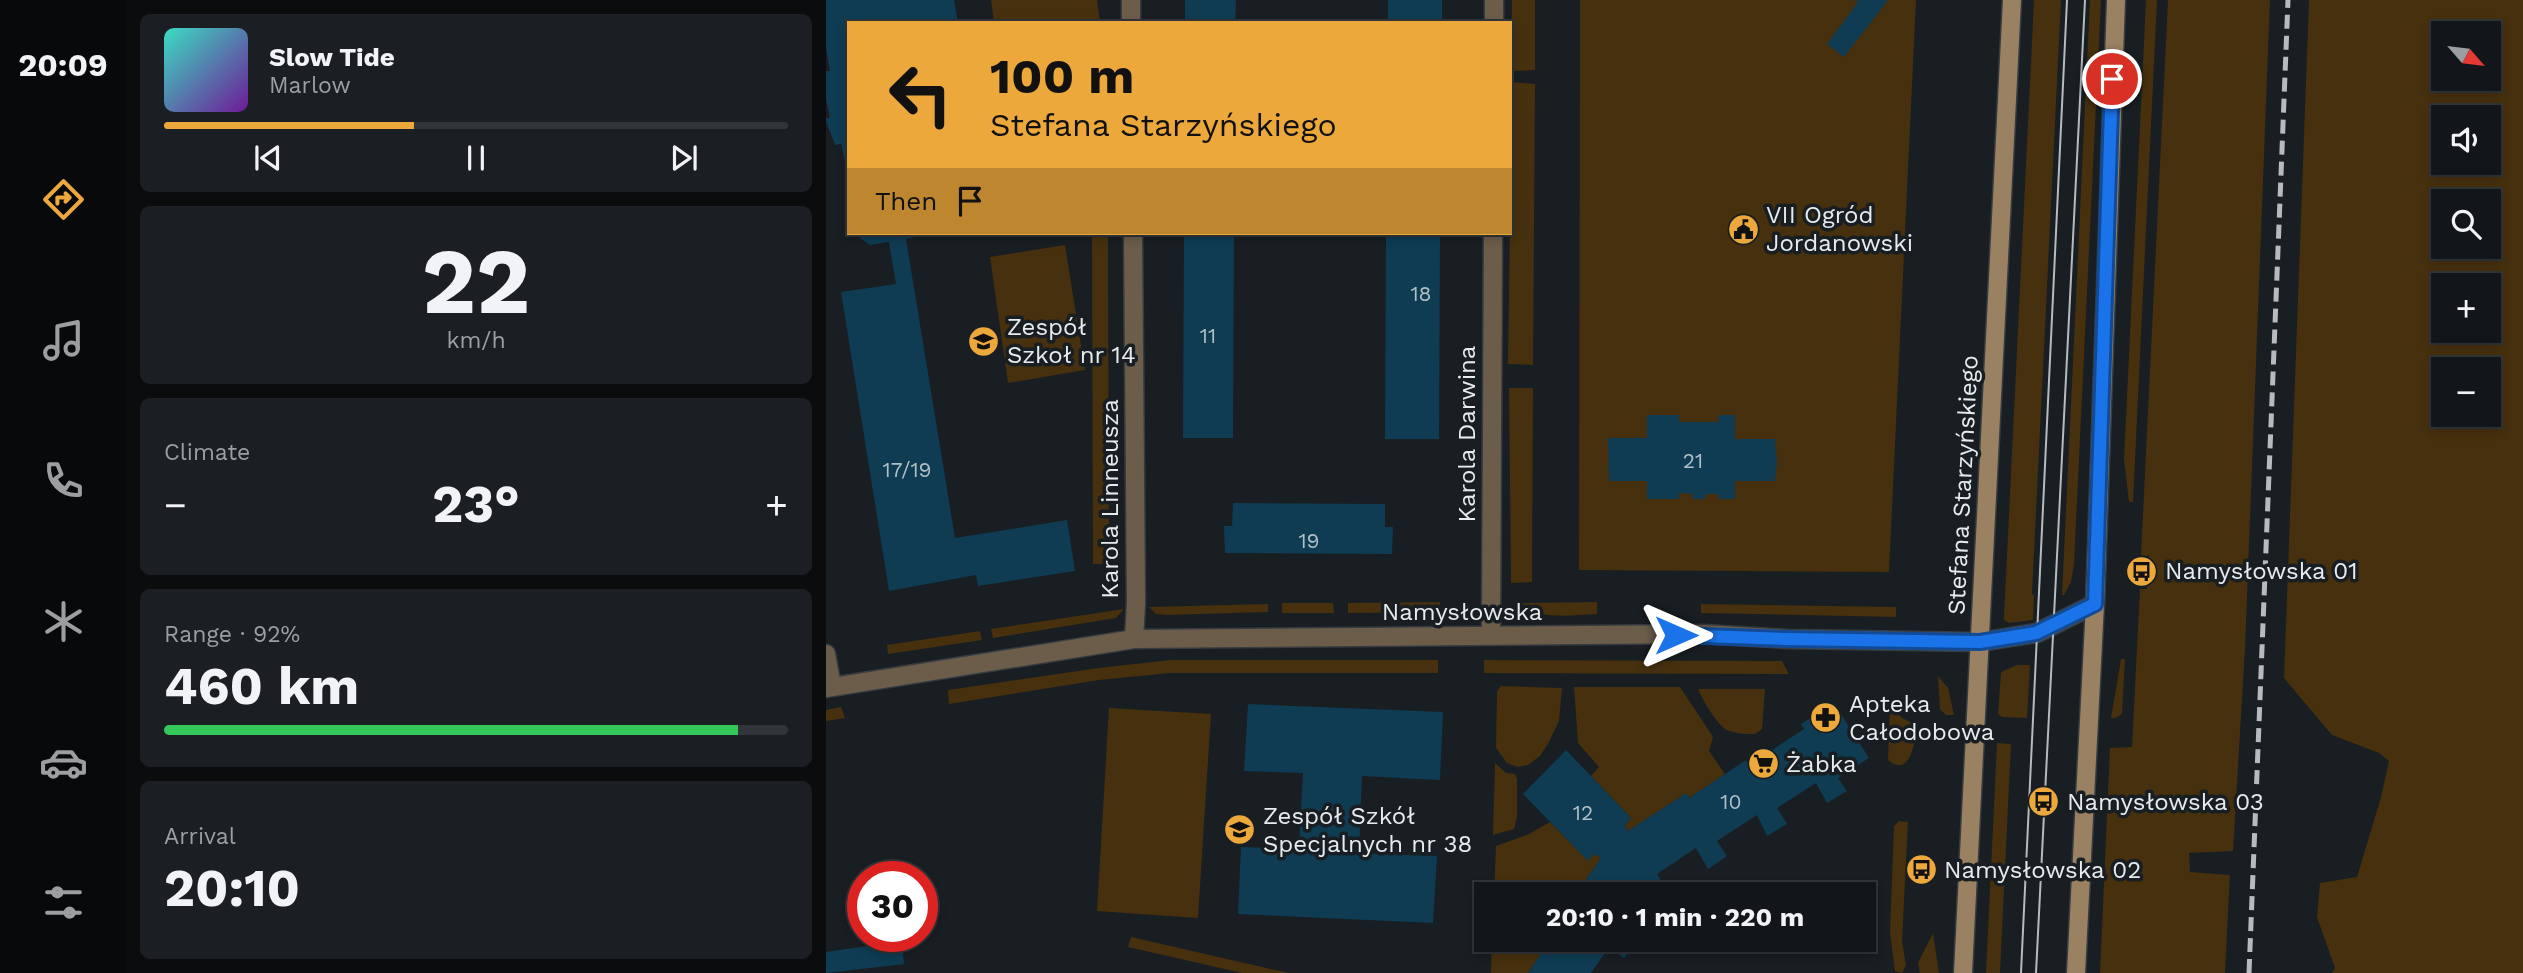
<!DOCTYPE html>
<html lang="en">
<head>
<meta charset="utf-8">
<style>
	body { margin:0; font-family:"Work Sans",sans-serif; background:#1b1f23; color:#f1f3f6; height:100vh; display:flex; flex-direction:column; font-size:26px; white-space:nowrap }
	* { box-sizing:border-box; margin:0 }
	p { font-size:23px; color:#9c9fa2 }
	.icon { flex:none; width:38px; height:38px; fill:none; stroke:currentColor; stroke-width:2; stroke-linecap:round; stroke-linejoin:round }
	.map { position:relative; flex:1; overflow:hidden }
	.details { display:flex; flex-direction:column; gap:14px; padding:14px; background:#0a0c0e; width:700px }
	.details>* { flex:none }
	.hud { position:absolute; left:21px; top:21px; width:665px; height:214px; border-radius:0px; box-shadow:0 4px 10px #0003,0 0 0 2px #313539; background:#eda83b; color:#111; overflow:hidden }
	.needle { width:46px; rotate:118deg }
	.tools { position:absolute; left:1605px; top:21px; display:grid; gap:14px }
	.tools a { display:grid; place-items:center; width:70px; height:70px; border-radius:0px; background:#12161a; box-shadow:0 4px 10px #0003,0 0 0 2px #313539; font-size:35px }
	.speed { position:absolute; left:21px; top:861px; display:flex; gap:14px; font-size:35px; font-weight:700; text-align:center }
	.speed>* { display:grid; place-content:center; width:91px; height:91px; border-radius:50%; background:#12161a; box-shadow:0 4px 10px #0003,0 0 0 2px #313539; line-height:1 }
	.speed .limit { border:10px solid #d22; background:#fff; color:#111 }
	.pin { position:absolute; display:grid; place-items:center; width:60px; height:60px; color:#fff; margin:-30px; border:4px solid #fff; border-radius:50%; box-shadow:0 2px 7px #0007 }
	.me { position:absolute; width:77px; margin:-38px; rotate:90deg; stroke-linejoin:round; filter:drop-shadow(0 0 5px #0008) }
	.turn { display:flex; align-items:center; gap:24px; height:147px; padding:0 28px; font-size:32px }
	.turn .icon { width:91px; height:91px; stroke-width:2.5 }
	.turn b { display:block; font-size:49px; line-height:60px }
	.then { display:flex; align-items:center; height:66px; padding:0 28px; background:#0003; gap:14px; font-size:26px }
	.big { font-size:52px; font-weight:700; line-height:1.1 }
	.details .tile { flex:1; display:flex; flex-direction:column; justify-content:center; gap:10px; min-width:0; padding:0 24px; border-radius:10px; background:#1b1f23 }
	.details .dial { align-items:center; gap:0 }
	.dial b { font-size:91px; line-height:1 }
	.song { display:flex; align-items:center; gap:21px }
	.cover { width:84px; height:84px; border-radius:10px; background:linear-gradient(135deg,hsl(170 70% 55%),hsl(280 70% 35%)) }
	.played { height:7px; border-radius:4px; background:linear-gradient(90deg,#eda83b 40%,#313539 40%) }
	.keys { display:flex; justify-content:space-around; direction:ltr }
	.heat { display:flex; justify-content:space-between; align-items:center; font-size:38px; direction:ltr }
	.charge { height:10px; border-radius:5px; background:linear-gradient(90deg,#34c759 92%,#313539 0) }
	.trip { position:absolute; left:648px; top:882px; width:402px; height:70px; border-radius:0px; background:#12161a; box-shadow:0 4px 10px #0003,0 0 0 2px #313539; font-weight:700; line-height:70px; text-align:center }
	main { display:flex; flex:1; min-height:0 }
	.menu { display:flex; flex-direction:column; width:126px; justify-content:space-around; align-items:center; background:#07090a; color:#9c9fa2 }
	.menu .icon { width:49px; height:49px }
	.menu .on { color:#eda83b }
	.menu b { font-size:32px; color:#f1f3f6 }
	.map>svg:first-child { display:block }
</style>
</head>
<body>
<main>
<nav class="menu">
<b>20:09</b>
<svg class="icon on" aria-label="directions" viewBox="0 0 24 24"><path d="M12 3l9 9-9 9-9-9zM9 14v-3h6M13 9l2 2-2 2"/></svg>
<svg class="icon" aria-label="music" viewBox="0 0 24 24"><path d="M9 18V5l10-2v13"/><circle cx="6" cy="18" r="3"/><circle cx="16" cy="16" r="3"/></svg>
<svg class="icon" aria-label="phone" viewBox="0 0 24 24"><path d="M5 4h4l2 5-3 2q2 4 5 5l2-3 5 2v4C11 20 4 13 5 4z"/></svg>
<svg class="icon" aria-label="climate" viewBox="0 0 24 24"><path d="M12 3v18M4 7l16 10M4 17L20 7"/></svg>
<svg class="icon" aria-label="car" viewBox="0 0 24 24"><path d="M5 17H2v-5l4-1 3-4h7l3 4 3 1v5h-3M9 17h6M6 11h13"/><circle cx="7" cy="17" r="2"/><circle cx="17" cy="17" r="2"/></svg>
<svg class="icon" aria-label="filters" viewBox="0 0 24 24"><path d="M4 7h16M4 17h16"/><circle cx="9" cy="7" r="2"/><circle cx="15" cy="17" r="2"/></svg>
</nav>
<section class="details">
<div class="tile">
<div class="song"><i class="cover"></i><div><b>Slow Tide</b><p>Marlow</p></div></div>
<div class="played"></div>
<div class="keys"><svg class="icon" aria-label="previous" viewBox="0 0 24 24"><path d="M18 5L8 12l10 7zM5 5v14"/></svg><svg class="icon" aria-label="pause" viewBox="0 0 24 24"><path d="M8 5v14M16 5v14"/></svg><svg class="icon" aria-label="next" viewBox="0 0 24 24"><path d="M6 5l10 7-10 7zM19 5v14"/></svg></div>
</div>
<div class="tile dial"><b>22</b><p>km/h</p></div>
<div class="tile"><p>Climate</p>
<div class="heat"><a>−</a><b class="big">23°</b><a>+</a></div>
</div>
<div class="tile"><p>Range · 92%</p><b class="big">460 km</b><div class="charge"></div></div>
<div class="tile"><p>Arrival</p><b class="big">20:10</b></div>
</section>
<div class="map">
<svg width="1697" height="973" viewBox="0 0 1697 973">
	<rect width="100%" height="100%" fill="#181e22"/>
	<path fill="#46300e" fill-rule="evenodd" d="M165 0H271L274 23H168Z
		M686 0H709V70L685 71Z
		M754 0H1090L1063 572 753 570Z
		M1208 0H1235L1206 594 1208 595 1207 620 1183 623 1178 620V617Z
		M1264 0H1275L1248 564 1245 582 1238 595H1236Z
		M1320 0H1331L1307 502H1303L1298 459Z
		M1342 0H1444L1419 649 1407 851 1363 853 1364 872 1404 875 1399 973H1274L1284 748 1306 747 1314 589H1321L1323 556 1315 555Z
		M1483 0H1697V973H1506L1509 968 1491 917 1494 883 1531 877 1555 797 1563 761 1553 753 1506 735 1458 678ZM1617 33H1662V79H1617ZM1617 117H1662V163H1617ZM1662 201V247H1617V201ZM1617 285H1662V331H1617ZM1617 369H1662V415H1617Z
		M686 82 709 84 707 365 682 364Z
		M266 235H282L283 564H267Z
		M239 245 259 370 182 383 164 257Z
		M683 388H707L706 582 685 583Z
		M614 602V612L522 613V603Z
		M771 602V614C745 615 713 621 693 603Z
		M456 603H507L508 613H456Z
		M442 604V612L341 615 330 614 323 607Z
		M875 604 1070 607V617L875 613Z
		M298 609 290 618 167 638 165 629Z
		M154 631 156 640 62 654 61 645Z
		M1295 659H1299L1296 714 1290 718H1285Z
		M344 660H612V673H344L273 680 123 704 122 690 273 668Z
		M658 660 956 661 963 674 658 673Z
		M1191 665H1204L1201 718 1176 717 1172 714 1175 672Z
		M1112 676 1122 688 1128 715H1120L1114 709Z
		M675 686 736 688 733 721 723 742 714 756 702 765 692 767 681 763 670 748 671 691Z
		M748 687H854L887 737 883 751 899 774 863 798 859 794 802 831 799 825 805 818 765 776 773 767 752 743Z
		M872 689H939L936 729 929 734C920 734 910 734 901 730 891 725 876 699 872 689Z
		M1064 705 1076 718 1089 724 1091 727C1089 742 1084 779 1062 760Z
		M15 707 19 718 0 721V710Z
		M283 708 385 714 372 918 271 911Z
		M1171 743 1185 744 1174 973H1160Z
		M669 763 680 773 689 774 691 779V817L688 829 667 835Z
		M1073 821 1082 822 1076 941 1080 965 1076 973 1069 971 1064 932 1068 826Z
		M724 822 762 860 768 854 775 858 750 894H668L670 846 701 835Z
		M1107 933 1113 973H1094L1092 963Z
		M305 937 463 973H416L302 947Z
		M666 940H724L702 973H665Z"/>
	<path fill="#0f3c53" d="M0 0H128L132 23H23V181L15 144 9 145 0 121V118H4L0 99V71H4L0 48Z
		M359 0H410L409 23H359Z
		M562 0H616V23H562Z
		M1029 0H1062L1018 57 1001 44 1032 2Z
		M27 233H109L80 239 129 538 241 520 249 571 152 586 150 575 63 591 15 292 70 284 63 242 44 245Z
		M358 233H408L407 438H357Z
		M560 233H614L613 439H559Z
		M821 415H853V422H892L893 415H909V439H949L951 464 949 481H909V499H893L892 494H879V499H866L867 494 853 493V499H821V481H783L782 438H821Z
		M407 503 559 504V527H567L566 554 399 553 398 526H406Z
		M1008 703 1043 758 1012 778 1021 791 1001 803 990 783 951 808 961 824 941 836 931 815 891 841 901 856 882 869 870 848 831 874 836 882 830 888 822 882 813 894H750L775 858 768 854 762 861 697 794 740 750 805 818 799 825 802 831 860 793 863 798 920 760 923 765 978 729 975 724Z
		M422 704 617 712 614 780 536 776 533 853 611 856 607 923 412 914 415 847 473 849V846L477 773 418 771Z
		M724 940H810L798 958 783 947 765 973H702Z
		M70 942 76 946 78 964 0 973V952Z"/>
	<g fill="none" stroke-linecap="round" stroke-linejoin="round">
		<defs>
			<path id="minor" d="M305 0V23
				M668 23V0
				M307 233 310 603 308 639
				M665 636 667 233
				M0 654 6 687
				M0 688 308 639 877 634 961 639 1154 642 1211 633 1269 604"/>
			<path id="secondary" d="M1137 973 1186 0
				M1250 973 1269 604 1290 0"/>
		</defs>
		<use href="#minor" stroke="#353b3f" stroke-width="21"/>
		<use href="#secondary" stroke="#353b3f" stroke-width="21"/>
		<use href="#minor" stroke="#6c5d4a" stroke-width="18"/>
		<use href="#secondary" stroke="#998162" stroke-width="18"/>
		<path stroke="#b6bbbf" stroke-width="2" d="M1195 973 1241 0
			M1210 973 1259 0"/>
		<path stroke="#b6bbbf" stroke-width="5" stroke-dasharray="14 7" stroke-linecap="butt" d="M1423 973 1462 0"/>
	</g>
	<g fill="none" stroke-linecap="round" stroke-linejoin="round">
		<defs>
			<path id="route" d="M850 635 961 639 1154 642 1210 633 1269 604 1286 79"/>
		</defs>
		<use href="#route" stroke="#114b97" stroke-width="18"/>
		<use href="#route" stroke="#1a73e8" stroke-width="12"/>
	</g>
	<defs>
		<symbol id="civic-disc" viewBox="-11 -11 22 22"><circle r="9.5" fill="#eda83b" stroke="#181e22"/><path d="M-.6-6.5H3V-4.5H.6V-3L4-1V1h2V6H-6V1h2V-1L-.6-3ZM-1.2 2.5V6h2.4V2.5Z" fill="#111"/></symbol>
		<symbol id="school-disc" viewBox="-11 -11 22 22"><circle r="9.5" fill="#eda83b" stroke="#181e22"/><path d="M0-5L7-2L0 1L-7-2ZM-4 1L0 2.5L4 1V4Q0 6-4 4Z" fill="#111"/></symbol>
		<symbol id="bus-disc" viewBox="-11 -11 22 22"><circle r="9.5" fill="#eda83b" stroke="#181e22"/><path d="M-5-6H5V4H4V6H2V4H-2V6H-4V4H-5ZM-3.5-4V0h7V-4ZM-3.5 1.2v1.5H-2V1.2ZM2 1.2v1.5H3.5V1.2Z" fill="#111"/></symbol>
		<symbol id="pharmacy-disc" viewBox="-11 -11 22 22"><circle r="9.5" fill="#eda83b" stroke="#181e22"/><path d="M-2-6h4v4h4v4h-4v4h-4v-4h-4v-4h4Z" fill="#111"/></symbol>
		<symbol id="supermarket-disc" viewBox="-11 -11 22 22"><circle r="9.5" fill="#eda83b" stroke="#181e22"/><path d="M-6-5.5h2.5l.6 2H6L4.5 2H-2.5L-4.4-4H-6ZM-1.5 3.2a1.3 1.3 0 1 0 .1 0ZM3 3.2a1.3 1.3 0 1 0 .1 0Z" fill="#111"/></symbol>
	</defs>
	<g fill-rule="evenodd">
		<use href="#civic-disc" x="900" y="212" width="35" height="35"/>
		<use href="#school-disc" x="140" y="324" width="35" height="35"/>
		<use href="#bus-disc" x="1298" y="554" width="35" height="35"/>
		<use href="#pharmacy-disc" x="982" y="700" width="35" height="35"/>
		<use href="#supermarket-disc" x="920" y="746" width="35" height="35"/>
		<use href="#bus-disc" x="1200" y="784" width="35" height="35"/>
		<use href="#school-disc" x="396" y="812" width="35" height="35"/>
		<use href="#bus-disc" x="1078" y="852" width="35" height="35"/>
	</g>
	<g text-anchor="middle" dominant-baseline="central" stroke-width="7" stroke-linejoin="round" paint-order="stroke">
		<g font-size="21" fill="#b0bfc7">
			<text x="595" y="293">18</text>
			<text x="382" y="335">11</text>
			<text x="867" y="460">21</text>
			<text x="81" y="469">17/19</text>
			<text x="483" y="540">19</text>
			<text x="905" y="801">10</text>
			<text x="757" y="812">12</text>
		</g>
		<g font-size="24" fill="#e6ebee" stroke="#181e22" text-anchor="start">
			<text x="940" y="215">VII Ogród<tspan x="940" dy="28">Jordanowski</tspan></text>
			<text x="181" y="327">Zespół<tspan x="181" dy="28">Szkoł nr 14</tspan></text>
			<text x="1339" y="571">Namysłowska 01</text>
			<text x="1023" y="704">Apteka<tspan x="1023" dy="28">Całodobowa</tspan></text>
			<text x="960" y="764">Żabka</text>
			<text x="1241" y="802">Namysłowska 03</text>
			<text x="437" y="816">Zespół Szkół<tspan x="437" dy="28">Specjalnych nr 38</tspan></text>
			<text x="1118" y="870">Namysłowska 02</text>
		</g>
		<g font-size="24" fill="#e6ebee" stroke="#181e22">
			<text transform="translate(641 434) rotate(-90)">Karola Darwina</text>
			<text transform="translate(1137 485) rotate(-87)">Stefana Starzyńskiego</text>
			<text transform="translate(284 499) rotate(-90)">Karola Linneusza</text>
			<text x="636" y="612">Namysłowska</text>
		</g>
	</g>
</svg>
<div class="tools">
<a><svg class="needle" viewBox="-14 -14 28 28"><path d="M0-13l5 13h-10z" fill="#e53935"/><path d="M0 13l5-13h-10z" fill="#9c9fa2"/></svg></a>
<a><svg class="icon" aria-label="sound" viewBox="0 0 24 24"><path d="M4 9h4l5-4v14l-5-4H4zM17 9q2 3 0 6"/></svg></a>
<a><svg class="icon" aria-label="search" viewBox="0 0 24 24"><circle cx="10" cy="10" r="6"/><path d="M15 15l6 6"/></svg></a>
<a>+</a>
<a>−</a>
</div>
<div class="speed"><div class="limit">30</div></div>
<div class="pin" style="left:1286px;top:79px;background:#d93025"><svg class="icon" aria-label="arrive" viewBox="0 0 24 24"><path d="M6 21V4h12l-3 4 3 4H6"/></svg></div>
<svg class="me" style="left:850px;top:635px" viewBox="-20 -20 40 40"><path d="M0-17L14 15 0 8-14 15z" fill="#1a73e8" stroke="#fff" stroke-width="4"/></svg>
<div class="trip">20:10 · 1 min · 220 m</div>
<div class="hud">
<div class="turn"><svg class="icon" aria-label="left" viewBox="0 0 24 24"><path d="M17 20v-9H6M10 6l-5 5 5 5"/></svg><div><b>100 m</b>Stefana Starzyńskiego</div></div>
<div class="then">Then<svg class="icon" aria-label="arrive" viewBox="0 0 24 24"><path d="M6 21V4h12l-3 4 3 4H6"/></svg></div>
</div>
</div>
</main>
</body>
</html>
